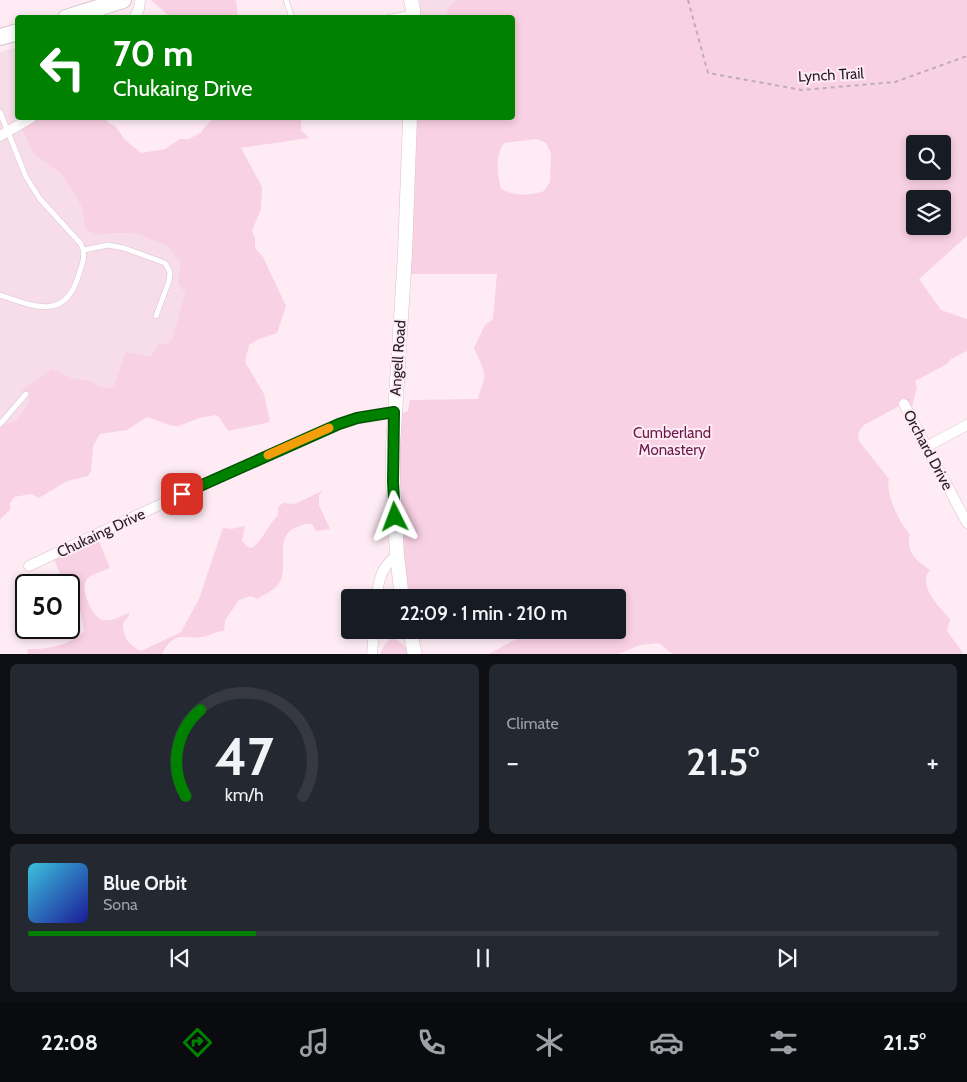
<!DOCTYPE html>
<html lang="en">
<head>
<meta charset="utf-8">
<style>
	body { margin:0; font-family:Cabin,sans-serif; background:#242831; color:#f1f3f6; height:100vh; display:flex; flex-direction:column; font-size:19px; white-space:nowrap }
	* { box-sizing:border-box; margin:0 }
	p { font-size:16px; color:#9ea1a6 }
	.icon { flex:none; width:28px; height:28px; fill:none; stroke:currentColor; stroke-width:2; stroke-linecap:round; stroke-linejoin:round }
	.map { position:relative; height:654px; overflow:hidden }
	.panel { display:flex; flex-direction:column; gap:10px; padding:10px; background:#0d0f14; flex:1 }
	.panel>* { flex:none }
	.guide { position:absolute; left:15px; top:15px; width:500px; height:105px; border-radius:5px; box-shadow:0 2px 8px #0003; background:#008200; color:#fff; overflow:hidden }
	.buttons { position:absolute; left:906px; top:135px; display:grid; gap:10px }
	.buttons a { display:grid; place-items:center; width:45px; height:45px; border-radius:5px; background:#171b24; box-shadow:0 2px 8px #0003; font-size:25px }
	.speed { position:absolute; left:15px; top:574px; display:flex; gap:10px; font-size:25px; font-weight:700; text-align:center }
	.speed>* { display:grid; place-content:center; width:65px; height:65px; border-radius:50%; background:#171b24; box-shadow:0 2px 8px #0003; line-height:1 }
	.speed .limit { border:2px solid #111; border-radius:8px; background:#fff; color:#111 }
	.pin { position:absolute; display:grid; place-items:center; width:42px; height:42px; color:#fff; margin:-21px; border-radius:10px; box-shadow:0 2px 8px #0006 }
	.me { position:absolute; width:55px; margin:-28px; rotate:357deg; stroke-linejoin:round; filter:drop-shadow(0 0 4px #0008) }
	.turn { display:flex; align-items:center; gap:18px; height:105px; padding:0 15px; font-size:22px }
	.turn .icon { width:65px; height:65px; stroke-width:2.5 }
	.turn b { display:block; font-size:35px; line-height:42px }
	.big { font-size:38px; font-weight:600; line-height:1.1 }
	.panel .tile { flex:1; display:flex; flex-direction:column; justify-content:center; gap:8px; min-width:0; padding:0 18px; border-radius:8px; background:#242831 }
	.panel .dial { align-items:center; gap:0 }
	.dial svg { height:130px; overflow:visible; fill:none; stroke:#363941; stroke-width:7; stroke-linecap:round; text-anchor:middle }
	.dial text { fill:#f1f3f6; stroke:none }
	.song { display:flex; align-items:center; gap:15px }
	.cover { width:60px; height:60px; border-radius:8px; background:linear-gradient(135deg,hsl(190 70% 55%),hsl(240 70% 35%)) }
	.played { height:5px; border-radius:2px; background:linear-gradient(90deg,#008200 25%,#363941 25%) }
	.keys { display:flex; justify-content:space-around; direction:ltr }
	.heat { display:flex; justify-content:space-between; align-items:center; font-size:28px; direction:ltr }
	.panel .tiles { flex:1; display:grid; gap:10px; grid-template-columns:1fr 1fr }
	.tile:last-child { grid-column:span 2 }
	.trip { position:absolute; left:341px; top:589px; width:285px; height:50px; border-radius:5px; background:#171b24; box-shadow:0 2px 8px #0003; font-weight:600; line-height:50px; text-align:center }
	.tabs { display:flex; height:80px; justify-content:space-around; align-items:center; background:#090b0e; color:#9ea1a6 }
	.tabs .icon { width:35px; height:35px }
	.tabs .current { color:#008200 }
	.tabs b { font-size:22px; color:#f1f3f6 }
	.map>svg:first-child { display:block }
</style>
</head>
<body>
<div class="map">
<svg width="967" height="655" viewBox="0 0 967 655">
	<rect width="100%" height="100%" fill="#feebf4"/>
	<path fill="#f7dde9" d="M420 0H456L448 7 447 17 420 16Z
		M17 47 18 118H32L34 154 60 173 69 185 81 206 86 230 98 235 114 233H134L168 246 182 263 178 284 185 293 173 340 167 344H159L150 357 111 388 98 386 89 380 75 379 52 369 28 394 29 403 15 421 0 425V52Z"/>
	<path fill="#f9d1e4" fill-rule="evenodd" d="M151 0H236L238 17H170Z
		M456 0H967V236L919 279 941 310 967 319V351L951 359 947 364 915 381 917 387 912 407 901 405 864 425 858 433 859 441 889 479C885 493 900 525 910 534 905 552 917 561 930 570 917 585 939 607 950 619L947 631 961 650 962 654 674 655 659 643 640 645 618 654H489L518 638 522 630H618V598L406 597 398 512 397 415 408 411 410 400 478 399C479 392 483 386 484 379 486 370 477 356 474 348L485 325 493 319 497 274H405L412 118H512V18L419 17 420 16 446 17 448 7ZM537 139 546 143 551 153 550 182 544 191C529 196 515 196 501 189 497 173 495 156 504 143ZM915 144H942V171H915ZM915 199H942V226H915Z
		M32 118H105L109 123 116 127 125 140 141 153 165 149 180 139H189L200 133 213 118H301V130L309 138 241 148 262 187 261 209 252 231 255 238V248L263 257 286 306 277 333 259 339 249 345 245 362 264 394 270 422 228 431 220 418 216 415 199 418 179 426H173L147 417 127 430 100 434 93 446 91 471 88 476 67 481 39 498 31 494 14 497 10 503V510L1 518 0 522V425L15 421 29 403 28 394 21 391 52 369 75 379 89 380 98 386 111 388 114 385 126 352 150 357 159 344H167L172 340 185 293 178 284 181 263 168 246 134 233H114L98 235 86 230 81 206 69 185 60 173 34 154 20 125Z
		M324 490 319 495V505L330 529 316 531 312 524C307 523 302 525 297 527 276 534 286 560 282 576 280 588 267 593 257 599L251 596 239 600 225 620 224 631C216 631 213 634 206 636 186 642 176 627 162 654L27 655 28 649C49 650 68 645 84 632 83 618 78 602 71 590 64 578 58 573 54 558L98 539 110 568C103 571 94 573 88 578 78 586 92 618 103 620 112 622 121 616 129 613V616L123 623C123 638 128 644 141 651L181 632 199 599 223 528 231 529 245 526 242 541 248 547 252 548C264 539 267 526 278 515V507L283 503 295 504Z
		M393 636 411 652 413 655H380L383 647Z"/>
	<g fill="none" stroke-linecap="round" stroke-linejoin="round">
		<defs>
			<path id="service" d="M286 0 292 18
				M386 18 412 13
				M0 112 26 177 40 199 81 244C86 254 83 263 79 274 66 321 35 307 0 295
				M84 250 108 245 124 248 165 263 170 272 169 281 156 316
				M0 424 26 394"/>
			<path id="minor" d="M134 18 139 9 140 0
				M0 136 31 118
				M904 404 967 523
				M926 447 967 425
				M29 566C106 530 181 494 258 460 302 440 345 416 394 412
				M376 598C380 577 380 569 397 555
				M372 655 374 630"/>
			<path id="secondary" d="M411 0 413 9V18
				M402 598 397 555 393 482V446L405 253 410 118
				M410 630 415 655"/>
			<path id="primary" d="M66 18 123 0
				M0 37 18 32"/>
		</defs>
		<use href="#service" stroke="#d9c1cc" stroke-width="6"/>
		<use href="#minor" stroke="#d9c1cc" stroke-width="11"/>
		<use href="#secondary" stroke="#d9c1cc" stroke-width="15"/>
		<use href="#primary" stroke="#d9c1cc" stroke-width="18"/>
		<path stroke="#bdadb4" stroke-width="2" stroke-dasharray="4 4" stroke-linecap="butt" d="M688 0 708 73 802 90 895 82 967 56"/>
		<use href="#service" stroke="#fff" stroke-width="5"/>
		<use href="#minor" stroke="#fff" stroke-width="10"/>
		<use href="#secondary" stroke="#fff" stroke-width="14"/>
		<use href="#primary" stroke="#fff" stroke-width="16"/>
	</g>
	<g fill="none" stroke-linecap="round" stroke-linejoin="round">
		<defs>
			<path id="route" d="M182 494 339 424 357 418 394 412 393 482 395 517"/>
		</defs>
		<use href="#route" stroke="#005400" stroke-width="12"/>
		<use href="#route" stroke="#008200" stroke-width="9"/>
		<path stroke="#f59e0b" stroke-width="9" d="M268 455 329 428"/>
	</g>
	<g text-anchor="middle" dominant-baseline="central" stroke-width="4" stroke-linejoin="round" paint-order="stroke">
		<g font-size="15" fill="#251d21" stroke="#feebf4">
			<text transform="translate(831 75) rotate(-3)">Lynch Trail</text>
			<text transform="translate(398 358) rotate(-86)">Angell Road</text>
			<text transform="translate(928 450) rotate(62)">Orchard Drive</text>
			<text transform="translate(101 533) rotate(-25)">Chukaing Drive</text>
		</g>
		<g font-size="15" fill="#6b194a" stroke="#feebf4">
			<text x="672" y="433">Cumberland<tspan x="672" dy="17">Monastery</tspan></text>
		</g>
	</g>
</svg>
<div class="buttons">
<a><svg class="icon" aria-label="search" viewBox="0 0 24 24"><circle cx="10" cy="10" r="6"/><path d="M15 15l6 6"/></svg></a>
<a><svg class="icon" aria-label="layers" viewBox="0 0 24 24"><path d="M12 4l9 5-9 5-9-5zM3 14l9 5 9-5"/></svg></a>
</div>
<div class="speed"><div class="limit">50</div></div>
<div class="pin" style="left:182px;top:494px;background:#d93025"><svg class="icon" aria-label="arrive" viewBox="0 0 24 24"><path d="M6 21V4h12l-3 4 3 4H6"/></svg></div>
<svg class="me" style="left:395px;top:517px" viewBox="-20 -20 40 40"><path d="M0-17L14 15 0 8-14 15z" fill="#008200" stroke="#fff" stroke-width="4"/></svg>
<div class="trip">22:09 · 1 min · 210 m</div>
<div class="guide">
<div class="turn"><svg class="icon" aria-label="left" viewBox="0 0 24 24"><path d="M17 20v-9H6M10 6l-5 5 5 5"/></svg><div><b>70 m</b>Chukaing Drive</div></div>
</div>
</div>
<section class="panel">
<div class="tiles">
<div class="tile dial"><svg viewBox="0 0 100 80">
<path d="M14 69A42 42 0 1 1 86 69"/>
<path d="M14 69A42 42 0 0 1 23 16" stroke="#008200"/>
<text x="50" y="56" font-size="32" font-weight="700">47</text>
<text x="50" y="72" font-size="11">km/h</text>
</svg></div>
<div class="tile"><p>Climate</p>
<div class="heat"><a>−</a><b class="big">21.5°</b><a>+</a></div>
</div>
<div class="tile">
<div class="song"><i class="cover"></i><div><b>Blue Orbit</b><p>Sona</p></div></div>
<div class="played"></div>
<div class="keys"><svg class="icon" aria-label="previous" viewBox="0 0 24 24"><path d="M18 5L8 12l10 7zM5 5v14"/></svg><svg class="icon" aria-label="pause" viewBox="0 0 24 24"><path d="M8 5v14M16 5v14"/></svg><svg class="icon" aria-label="next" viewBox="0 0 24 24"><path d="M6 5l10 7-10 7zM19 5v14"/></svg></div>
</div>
</div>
</section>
<nav class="tabs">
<b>22:08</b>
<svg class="icon current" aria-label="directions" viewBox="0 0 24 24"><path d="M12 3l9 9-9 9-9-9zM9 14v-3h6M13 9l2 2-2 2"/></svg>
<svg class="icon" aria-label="music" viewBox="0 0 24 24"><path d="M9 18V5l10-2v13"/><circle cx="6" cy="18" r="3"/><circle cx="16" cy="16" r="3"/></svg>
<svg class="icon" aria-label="phone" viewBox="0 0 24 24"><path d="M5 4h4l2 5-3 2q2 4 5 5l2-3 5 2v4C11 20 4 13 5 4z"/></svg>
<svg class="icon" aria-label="climate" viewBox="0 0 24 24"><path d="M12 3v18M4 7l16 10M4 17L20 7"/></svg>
<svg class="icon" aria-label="car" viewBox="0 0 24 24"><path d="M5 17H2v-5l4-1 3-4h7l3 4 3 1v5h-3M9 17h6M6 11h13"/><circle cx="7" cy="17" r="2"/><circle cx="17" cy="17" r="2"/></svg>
<svg class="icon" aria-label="filters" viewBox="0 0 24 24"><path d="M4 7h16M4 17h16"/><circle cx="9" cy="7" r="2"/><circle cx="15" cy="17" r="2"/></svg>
<b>21.5°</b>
</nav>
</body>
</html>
